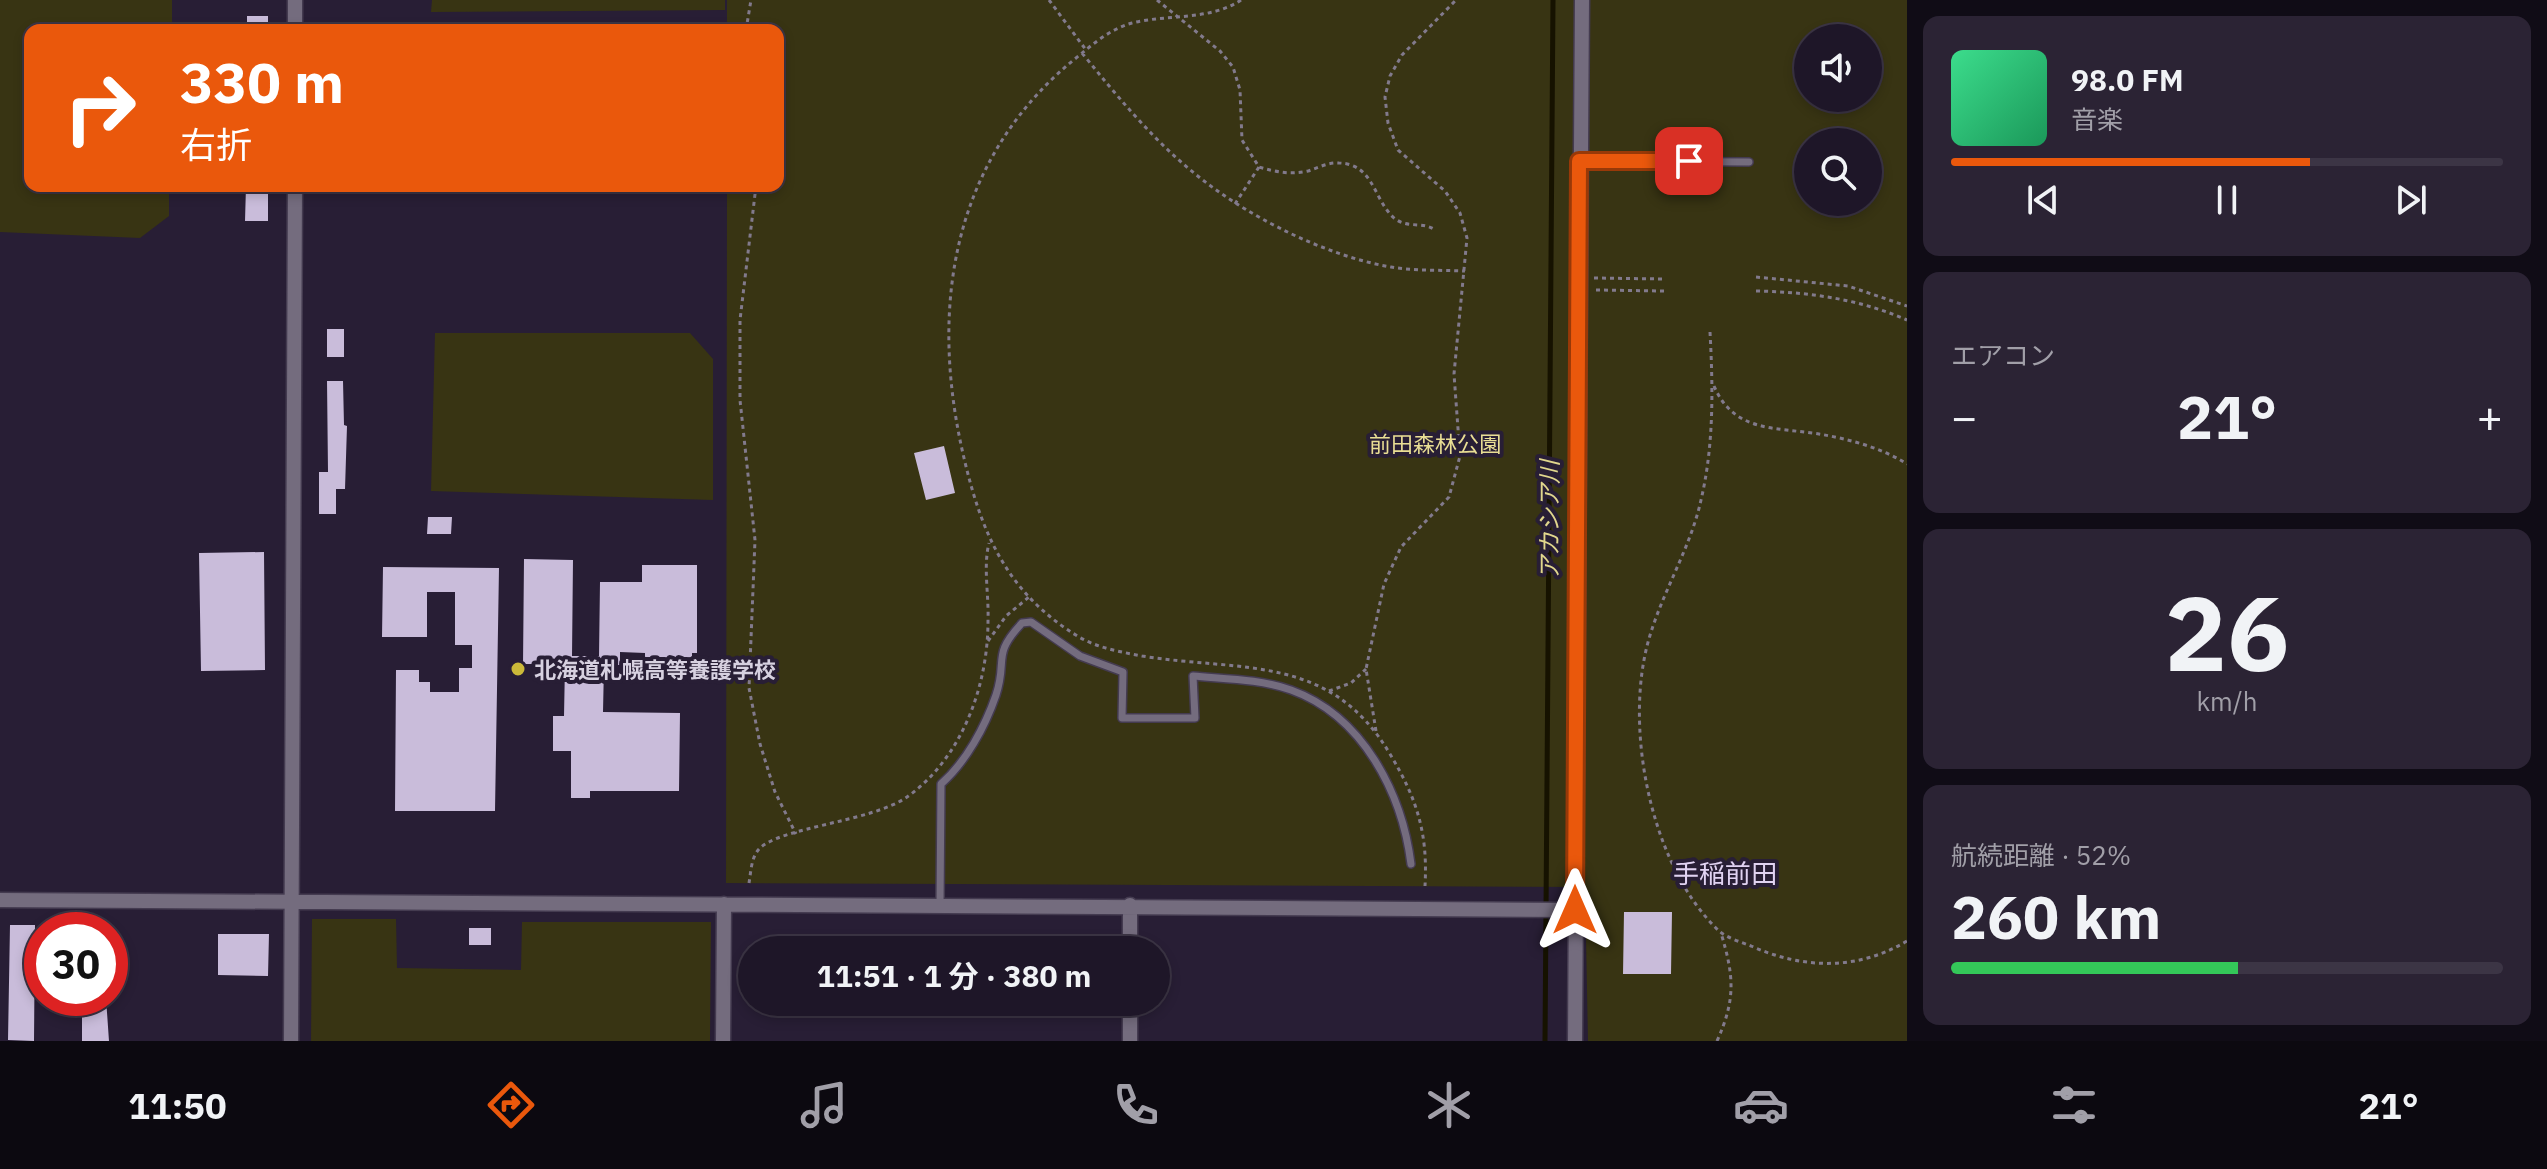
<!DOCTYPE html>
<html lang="ja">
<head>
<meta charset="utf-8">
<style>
	body { margin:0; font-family:"IBM Plex Sans","Noto Sans JP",sans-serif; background:#2b2334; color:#f1f3f6; height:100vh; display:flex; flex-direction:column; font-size:30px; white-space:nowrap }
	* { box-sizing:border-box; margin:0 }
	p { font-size:26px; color:#a19fa8 }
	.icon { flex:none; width:44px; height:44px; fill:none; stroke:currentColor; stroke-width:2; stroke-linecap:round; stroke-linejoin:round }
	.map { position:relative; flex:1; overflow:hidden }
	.sheet { display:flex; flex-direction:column; gap:16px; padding:16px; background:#100c16; width:640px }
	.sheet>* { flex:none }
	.guide { position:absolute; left:24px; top:24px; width:760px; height:168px; border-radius:16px; box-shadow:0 4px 12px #0003,0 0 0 2px #3c3545; background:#ea580c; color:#fff; overflow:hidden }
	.controls { position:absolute; left:1794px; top:24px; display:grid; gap:16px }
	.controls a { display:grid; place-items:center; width:88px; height:88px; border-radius:50%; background:#1e1628; box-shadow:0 4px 12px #0003,0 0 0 2px #3c3545; font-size:40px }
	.speed { position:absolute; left:24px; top:912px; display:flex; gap:16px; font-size:40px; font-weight:700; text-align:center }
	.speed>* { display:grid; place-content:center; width:104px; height:104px; border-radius:50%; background:#1e1628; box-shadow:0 4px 12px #0003,0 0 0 2px #3c3545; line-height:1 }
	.speed .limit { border:12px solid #d22; background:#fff; color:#111 }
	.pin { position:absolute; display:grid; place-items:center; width:68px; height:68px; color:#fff; margin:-34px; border-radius:16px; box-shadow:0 4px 12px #0006 }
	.me { position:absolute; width:88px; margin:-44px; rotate:0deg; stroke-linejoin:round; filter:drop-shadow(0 0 6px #0008) }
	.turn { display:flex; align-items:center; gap:28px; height:168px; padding:0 24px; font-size:36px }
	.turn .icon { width:104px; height:104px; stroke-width:2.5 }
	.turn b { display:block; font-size:56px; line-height:68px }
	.big { font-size:60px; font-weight:700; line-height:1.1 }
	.sheet .tile { flex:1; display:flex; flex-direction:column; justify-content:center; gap:12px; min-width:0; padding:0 28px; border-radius:16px; background:#2b2334 }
	.sheet .dial { align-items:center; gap:0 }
	.dial b { font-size:104px; line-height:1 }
	.song { display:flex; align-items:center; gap:24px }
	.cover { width:96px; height:96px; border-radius:12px; background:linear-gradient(135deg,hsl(150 70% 55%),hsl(150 70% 35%)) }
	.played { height:8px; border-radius:4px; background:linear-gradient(90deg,#ea580c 65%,#3c3545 65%) }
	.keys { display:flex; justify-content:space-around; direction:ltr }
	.heat { display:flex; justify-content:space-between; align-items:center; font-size:44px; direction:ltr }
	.charge { height:12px; border-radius:6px; background:linear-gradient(90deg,#34c759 52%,#3c3545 0) }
	.trip { position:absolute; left:738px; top:936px; width:432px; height:80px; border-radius:40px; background:#1e1628; box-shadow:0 4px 12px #0003,0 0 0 2px #3c3545; font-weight:700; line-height:80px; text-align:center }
	.menu { display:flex; height:128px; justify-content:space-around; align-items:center; background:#0c0910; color:#a19fa8 }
	.menu .icon { width:56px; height:56px }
	.menu .active { color:#ea580c }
	.menu b { font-size:36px; color:#f1f3f6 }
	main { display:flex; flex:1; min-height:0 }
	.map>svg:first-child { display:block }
</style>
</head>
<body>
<main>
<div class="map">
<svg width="1907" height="1041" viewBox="0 0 1907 1041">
	<rect width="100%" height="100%" fill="#281e35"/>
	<path fill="#383413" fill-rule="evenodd" d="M0 0H172V30H30V186H169V216L140 238 0 232Z
		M432 0H725V10L431 12Z
		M727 0H1907V1041H1588L1585 887 726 883 727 186H778V30H727ZM1808 38H1868V98H1808ZM1808 142H1868V202H1808Z
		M435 333H690L713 359V500L431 491Z
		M312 919H396L397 968 521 970 522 922H711L710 1041H311Z"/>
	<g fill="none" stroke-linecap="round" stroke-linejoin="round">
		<path stroke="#161200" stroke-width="5" d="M1545 1041 1553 0"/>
	</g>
	<path fill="#c9bcda" d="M247 16H268V29H247Z
		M246 186H268V221H245Z
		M327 329H344V357H327Z
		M327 381H343L344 425 347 426 345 489H336V514H319V472H328Z
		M944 446 955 493 926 500 914 453Z
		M428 517H452L451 534H427Z
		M264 552 265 670 201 671 199 553Z
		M524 559 573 560 572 656H599L600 582H642V565H697V653H692V661H645V653L620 652V665H604L603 712 680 713 679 791H590V798H571V751H553V716H564L565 664H523Z
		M383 567 499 568 495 811H395L396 670H419V682H430V692H459V668H472V645H455V592H427V637H382Z
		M1624 912H1672L1671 974H1623Z
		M10 925H35L34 1041 8 1040Z
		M469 928H491V945H469Z
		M218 934H269L268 976 218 975Z
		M82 998H106L109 1041H82Z"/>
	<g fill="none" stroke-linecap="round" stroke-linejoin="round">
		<defs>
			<path id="service" d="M1579 161 1749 162
				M940 906 941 784C966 762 985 727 996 695 1008 659 991 656 1022 623L1031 622 1080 656 1123 672 1122 718H1195L1193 676C1226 679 1260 679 1291 690 1363 716 1402 793 1411 864"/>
			<path id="minor" d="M295 30V0
				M0 900 1575 910
				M1130 950V905
				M291 1041 295 186
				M723 1041 724 904
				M1130 1041V1002
				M1575 1041 1582 0"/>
		</defs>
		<use href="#service" stroke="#443b50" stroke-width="10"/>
		<use href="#minor" stroke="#443b50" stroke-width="17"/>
		<path stroke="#827a8c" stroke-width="3" stroke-dasharray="4 4" stroke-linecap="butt" d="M1049 0 1086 50
			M1157 0 1220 51 1233 67 1240 90 1242 140 1259 167C1276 172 1291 175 1308 171 1318 168 1328 162 1339 163 1374 164 1373 199 1394 218 1407 229 1423 221 1435 230
			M1241 0C1210 21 1167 14 1132 23 1113 28 1095 42 1081 54 952 155 928 306 964 458 982 535 1008 594 1079 637 1098 648 1121 652 1142 656 1241 672 1330 653 1390 754 1417 799 1428 833 1425 886
			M746 30 751 0
			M1082 53C1151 138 1197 190 1298 237 1327 250 1360 262 1391 267 1415 271 1441 270 1465 271
			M756 186 740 320V400L755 540 749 688 760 744 775 792 796 834
			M1235 204 1259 167
			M1756 277 1848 286 1907 306
			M1594 278 1664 279
			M1596 290 1664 291
			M1756 291C1809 292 1859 299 1907 320
			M1710 332C1713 388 1714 445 1701 500 1689 555 1654 604 1644 660 1628 745 1654 869 1719 931 1727 938 1741 942 1751 946 1803 969 1857 971 1907 941
			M1714 386C1734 433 1776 427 1819 434 1849 439 1882 448 1907 464
			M988 641 1006 616 1029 597
			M1329 691 1351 683 1366 669
			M1376 731 1366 669 1384 584 1401 547 1449 497 1460 456 1454 374 1467 238 1460 213 1445 191 1398 150 1388 123 1385 97 1390 76 1402 55 1456 0
			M749 883C751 872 751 858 759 849 780 827 871 822 907 797 962 758 988 686 988 621 989 595 983 567 989 543
			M1717 1041C1736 999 1734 976 1721 933"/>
		<use href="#service" stroke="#746c7e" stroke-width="7"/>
		<use href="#minor" stroke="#746c7e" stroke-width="14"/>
	</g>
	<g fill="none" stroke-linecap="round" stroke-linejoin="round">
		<defs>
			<path id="route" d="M1575 910 1579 161H1689"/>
		</defs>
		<use href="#route" stroke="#983908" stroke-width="20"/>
		<use href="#route" stroke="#ea580c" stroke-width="14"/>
	</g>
	<circle fill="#cbb939" stroke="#281e35" stroke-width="3" cx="518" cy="669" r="8"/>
	<g text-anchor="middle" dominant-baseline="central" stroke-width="8" stroke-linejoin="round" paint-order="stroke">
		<g font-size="22" fill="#e9de94" stroke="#281e35">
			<text x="1435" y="443">前田森林公園</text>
		</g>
		<g font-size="22" font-weight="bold" fill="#d7d1e0" stroke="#281e35" text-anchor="start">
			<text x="534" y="669">北海道札幌高等養護学校</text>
		</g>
		<g font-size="24" font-style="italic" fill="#e1d78d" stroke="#281e35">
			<text transform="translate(1549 520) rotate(-90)">アカシア川</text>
		</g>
		<g font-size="26" fill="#e1d3f2" stroke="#281e35">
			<text x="1725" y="873">手稲前田</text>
		</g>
	</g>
</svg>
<div class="controls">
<a><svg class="icon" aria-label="sound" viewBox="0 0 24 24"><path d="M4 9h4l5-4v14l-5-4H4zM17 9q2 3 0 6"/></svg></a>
<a><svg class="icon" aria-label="search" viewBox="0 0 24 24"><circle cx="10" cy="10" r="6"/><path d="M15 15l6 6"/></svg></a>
</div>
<div class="speed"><div class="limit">30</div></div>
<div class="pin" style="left:1689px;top:161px;background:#d93025"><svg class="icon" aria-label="arrive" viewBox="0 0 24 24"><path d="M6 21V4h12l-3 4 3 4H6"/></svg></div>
<svg class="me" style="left:1575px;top:910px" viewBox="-20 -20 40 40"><path d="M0-17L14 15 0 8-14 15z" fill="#ea580c" stroke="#fff" stroke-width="4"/></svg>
<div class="trip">11:51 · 1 分 · 380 m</div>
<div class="guide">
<div class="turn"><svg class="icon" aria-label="right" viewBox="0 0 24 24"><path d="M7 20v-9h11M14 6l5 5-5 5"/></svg><div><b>330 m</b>右折</div></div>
</div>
</div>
<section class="sheet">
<div class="tile">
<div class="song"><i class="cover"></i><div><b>98.0 FM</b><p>音楽</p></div></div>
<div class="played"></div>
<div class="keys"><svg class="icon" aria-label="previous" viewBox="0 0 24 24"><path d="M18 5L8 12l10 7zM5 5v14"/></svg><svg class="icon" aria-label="pause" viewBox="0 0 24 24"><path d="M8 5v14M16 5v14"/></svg><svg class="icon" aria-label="next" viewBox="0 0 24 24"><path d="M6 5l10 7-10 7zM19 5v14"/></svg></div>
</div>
<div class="tile"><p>エアコン</p>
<div class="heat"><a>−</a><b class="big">21°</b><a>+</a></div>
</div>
<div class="tile dial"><b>26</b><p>km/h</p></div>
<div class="tile"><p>航続距離 · 52%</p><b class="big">260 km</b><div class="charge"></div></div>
</section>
</main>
<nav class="menu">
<b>11:50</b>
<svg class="icon active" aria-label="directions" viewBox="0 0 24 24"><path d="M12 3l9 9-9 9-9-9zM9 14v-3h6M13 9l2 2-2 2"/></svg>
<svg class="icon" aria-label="music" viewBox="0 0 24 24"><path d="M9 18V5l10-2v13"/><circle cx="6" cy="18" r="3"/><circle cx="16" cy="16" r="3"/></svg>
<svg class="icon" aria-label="phone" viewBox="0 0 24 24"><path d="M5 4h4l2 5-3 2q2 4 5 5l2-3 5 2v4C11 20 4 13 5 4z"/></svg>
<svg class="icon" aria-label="climate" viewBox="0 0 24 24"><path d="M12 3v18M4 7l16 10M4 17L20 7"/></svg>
<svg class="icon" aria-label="car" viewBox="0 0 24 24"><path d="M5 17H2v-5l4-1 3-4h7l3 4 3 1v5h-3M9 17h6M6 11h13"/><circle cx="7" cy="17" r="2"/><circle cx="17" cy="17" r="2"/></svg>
<svg class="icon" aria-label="filters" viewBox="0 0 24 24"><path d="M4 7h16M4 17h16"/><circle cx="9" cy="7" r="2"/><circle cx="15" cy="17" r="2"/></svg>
<b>21°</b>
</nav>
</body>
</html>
